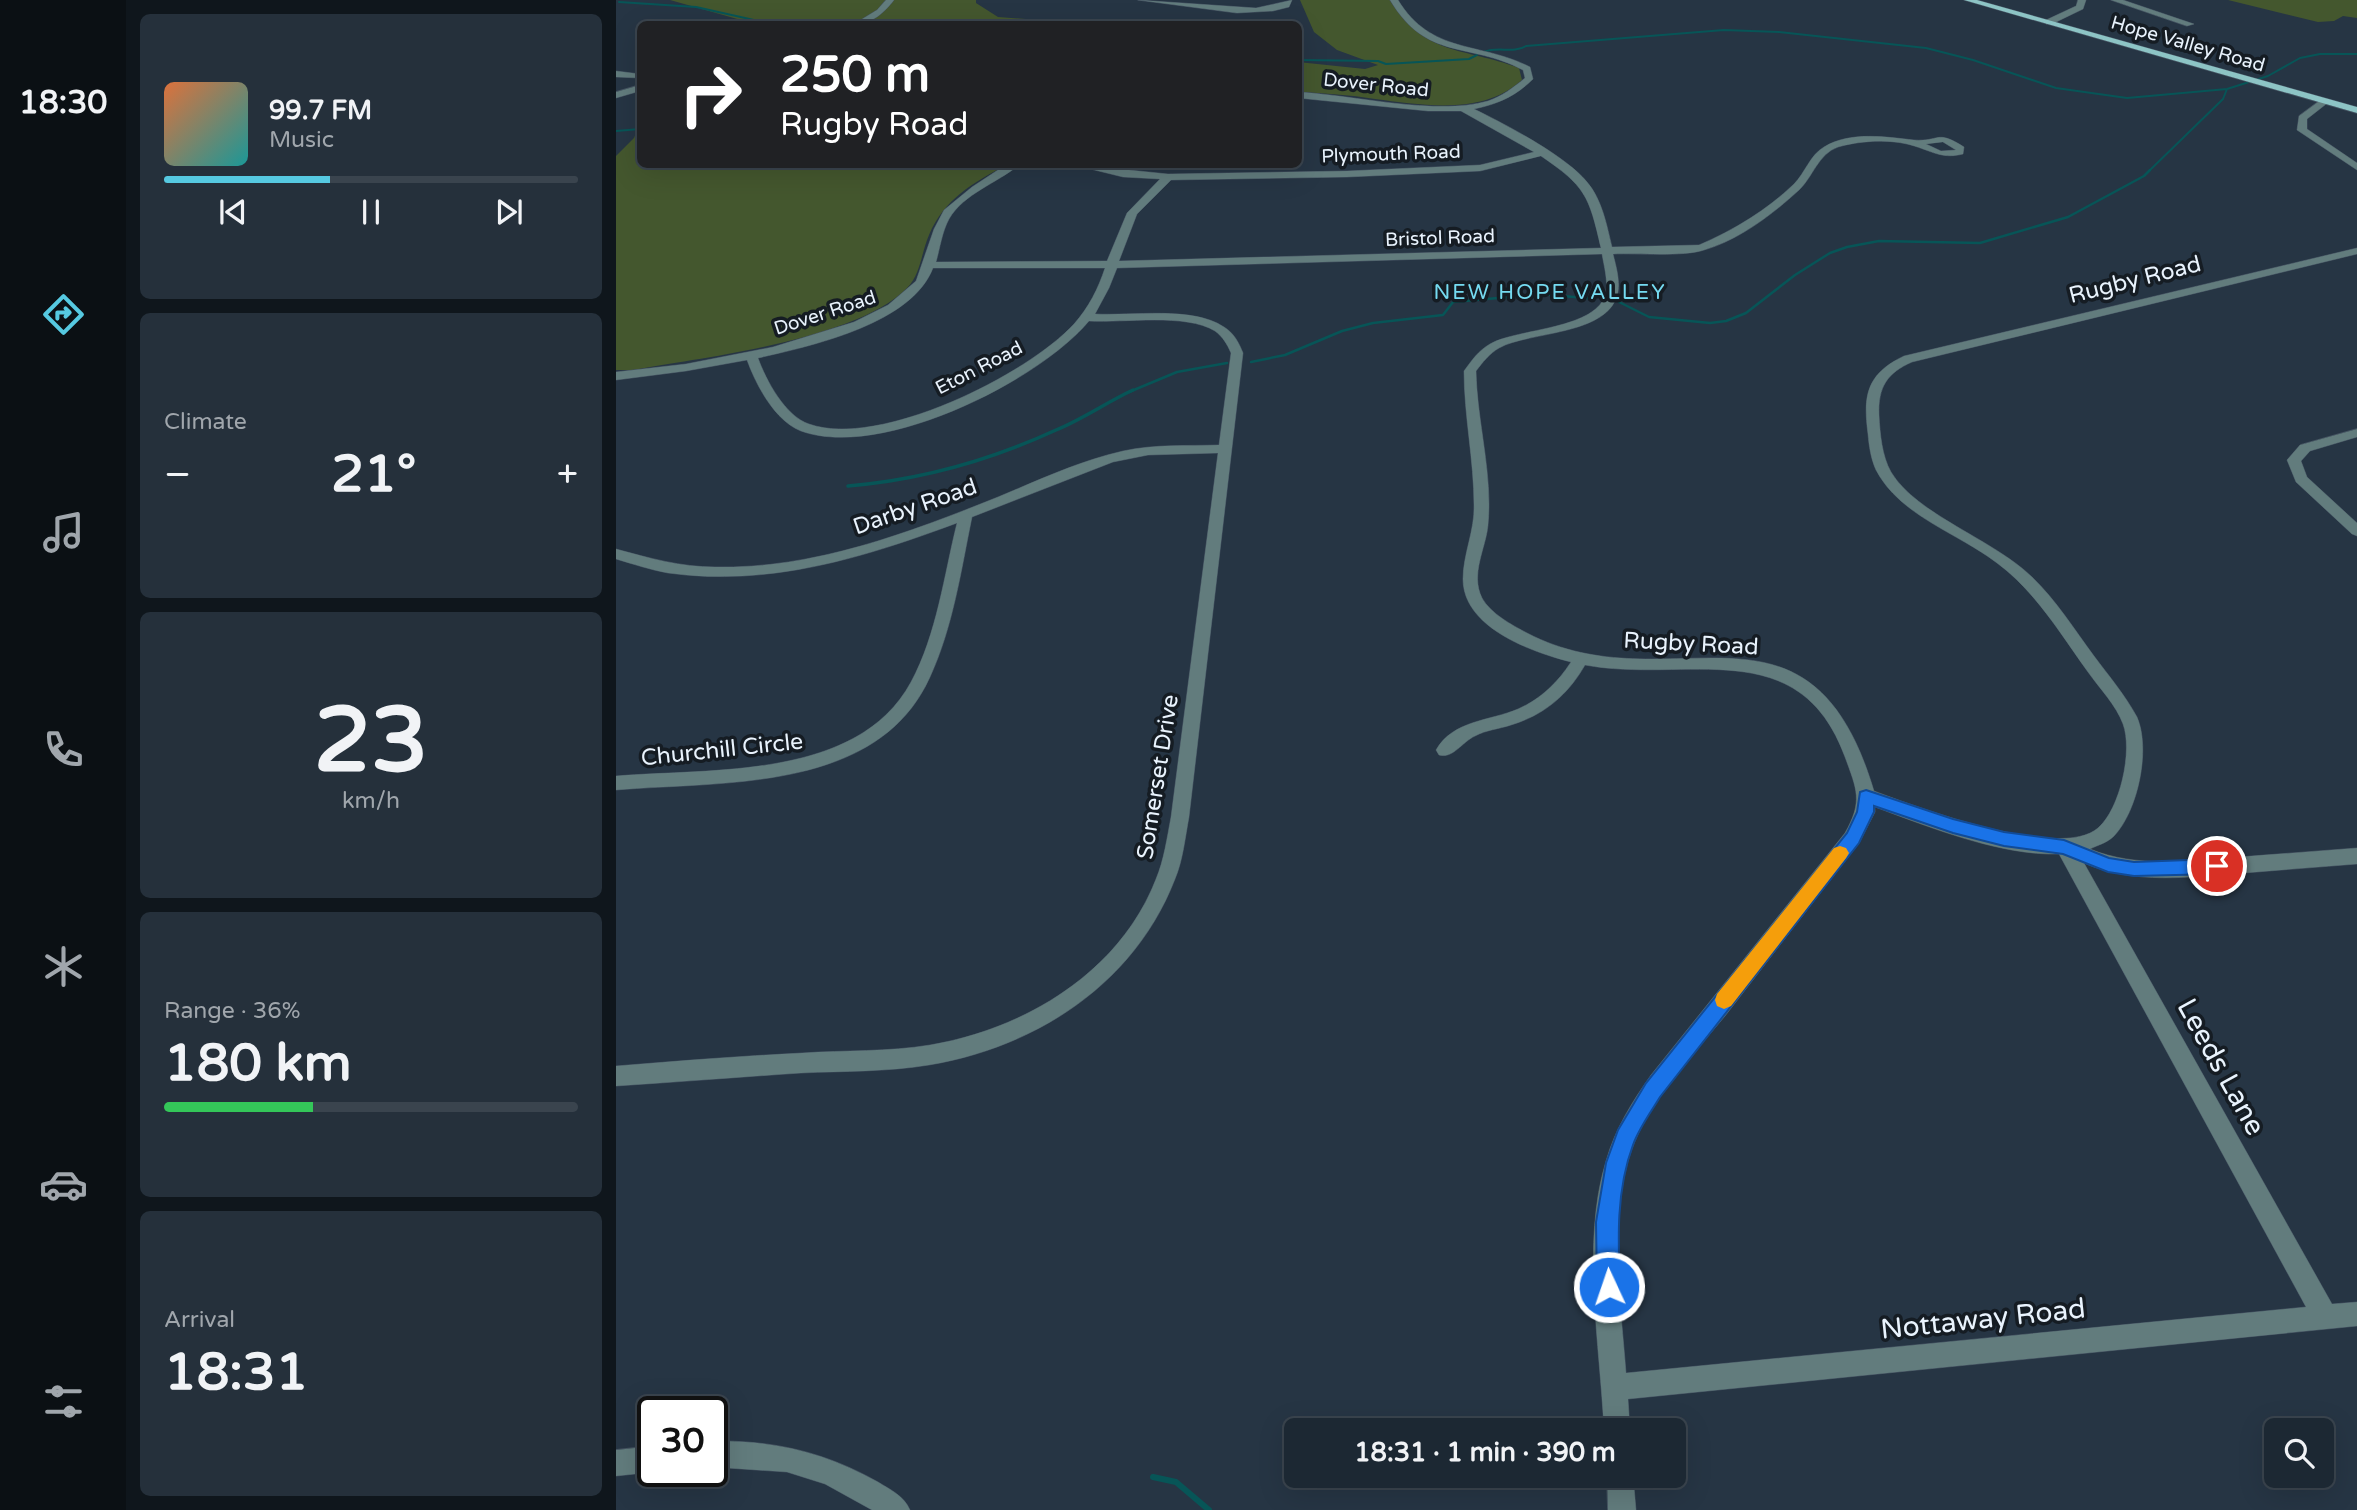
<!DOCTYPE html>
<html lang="en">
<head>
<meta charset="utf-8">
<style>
	body { margin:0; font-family:"Varela Round",sans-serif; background:#25303b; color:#f1f3f6; height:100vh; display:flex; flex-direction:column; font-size:26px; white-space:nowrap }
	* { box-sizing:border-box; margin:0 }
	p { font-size:23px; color:#a0a6ac }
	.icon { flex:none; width:38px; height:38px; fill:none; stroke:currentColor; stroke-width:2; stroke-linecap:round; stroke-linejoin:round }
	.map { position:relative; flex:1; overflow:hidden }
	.side { display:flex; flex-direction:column; gap:14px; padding:14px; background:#0f161c; width:490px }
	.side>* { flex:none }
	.top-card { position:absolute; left:21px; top:21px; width:665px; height:147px; border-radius:10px; box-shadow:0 7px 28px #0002,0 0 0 2px #3a444e; background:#202124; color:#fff; overflow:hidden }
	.tools { position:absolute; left:1648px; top:1418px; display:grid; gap:14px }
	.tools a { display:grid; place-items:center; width:70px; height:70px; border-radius:10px; background:#1c2833; box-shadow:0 7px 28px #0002,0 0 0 2px #3a444e; font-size:35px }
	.speed { position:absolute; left:21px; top:1396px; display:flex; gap:14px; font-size:35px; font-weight:700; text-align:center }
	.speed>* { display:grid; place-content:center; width:91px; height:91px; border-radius:50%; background:#1c2833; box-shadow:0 7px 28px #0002,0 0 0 2px #3a444e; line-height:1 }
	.speed .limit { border:4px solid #111; border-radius:10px; background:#fff; color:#111 }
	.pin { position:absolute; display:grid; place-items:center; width:60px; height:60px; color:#fff; margin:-30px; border:4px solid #fff; border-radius:50%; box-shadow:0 2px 7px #0007 }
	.me { position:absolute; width:77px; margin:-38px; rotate:357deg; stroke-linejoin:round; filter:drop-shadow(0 0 5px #0008) }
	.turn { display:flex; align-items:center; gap:24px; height:147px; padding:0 28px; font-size:32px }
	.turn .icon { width:91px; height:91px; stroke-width:2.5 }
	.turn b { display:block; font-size:49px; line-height:60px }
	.big { font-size:52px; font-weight:700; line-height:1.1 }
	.side .card { flex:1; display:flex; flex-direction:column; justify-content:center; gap:10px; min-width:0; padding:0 24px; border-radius:10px; background:#25303b }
	.side .dial { align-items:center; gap:0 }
	.dial b { font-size:91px; line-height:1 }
	.song { display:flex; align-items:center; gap:21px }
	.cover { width:84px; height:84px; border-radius:10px; background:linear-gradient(135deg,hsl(20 70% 55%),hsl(180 70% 35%)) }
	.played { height:7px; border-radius:4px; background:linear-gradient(90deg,#56c9e1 40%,#3a444e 40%) }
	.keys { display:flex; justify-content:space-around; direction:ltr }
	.heat { display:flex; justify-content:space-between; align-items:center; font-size:38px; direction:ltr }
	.charge { height:10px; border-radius:5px; background:linear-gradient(90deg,#34c759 36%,#3a444e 0) }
	.trip { position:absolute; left:668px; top:1418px; width:402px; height:70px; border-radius:10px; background:#1c2833; box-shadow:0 7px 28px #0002,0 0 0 2px #3a444e; font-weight:700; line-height:70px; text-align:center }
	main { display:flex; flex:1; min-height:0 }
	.dock { display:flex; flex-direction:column; width:126px; justify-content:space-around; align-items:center; background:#0b1014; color:#a0a6ac }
	.dock .icon { width:49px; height:49px }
	.dock .current { color:#56c9e1 }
	.dock b { font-size:32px; color:#f1f3f6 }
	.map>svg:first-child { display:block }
</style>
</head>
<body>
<main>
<nav class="dock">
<b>18:30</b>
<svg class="icon current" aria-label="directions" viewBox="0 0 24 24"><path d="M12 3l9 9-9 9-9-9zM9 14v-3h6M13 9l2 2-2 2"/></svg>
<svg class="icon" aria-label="music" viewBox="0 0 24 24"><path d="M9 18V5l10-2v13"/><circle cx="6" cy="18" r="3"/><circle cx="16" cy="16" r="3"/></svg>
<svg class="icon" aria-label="phone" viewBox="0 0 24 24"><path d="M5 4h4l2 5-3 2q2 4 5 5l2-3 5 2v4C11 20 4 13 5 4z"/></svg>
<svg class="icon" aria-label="climate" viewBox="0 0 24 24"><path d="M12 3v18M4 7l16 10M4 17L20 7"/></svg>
<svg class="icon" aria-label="car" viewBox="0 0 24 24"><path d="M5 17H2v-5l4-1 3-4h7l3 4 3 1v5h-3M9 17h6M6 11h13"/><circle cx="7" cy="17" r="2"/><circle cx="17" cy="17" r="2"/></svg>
<svg class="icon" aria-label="filters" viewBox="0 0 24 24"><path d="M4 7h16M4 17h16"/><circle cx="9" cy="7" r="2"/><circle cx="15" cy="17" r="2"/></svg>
</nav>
<section class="side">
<div class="card">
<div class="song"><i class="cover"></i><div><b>99.7 FM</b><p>Music</p></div></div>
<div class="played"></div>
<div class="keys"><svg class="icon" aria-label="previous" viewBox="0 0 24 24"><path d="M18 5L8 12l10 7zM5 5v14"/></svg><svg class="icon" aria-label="pause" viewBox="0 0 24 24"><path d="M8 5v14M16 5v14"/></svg><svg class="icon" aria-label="next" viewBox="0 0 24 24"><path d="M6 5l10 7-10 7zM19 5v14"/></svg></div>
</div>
<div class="card"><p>Climate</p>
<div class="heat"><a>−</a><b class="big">21°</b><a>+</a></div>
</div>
<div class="card dial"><b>23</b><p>km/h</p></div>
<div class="card"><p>Range · 36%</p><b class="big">180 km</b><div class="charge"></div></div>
<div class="card"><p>Arrival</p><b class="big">18:31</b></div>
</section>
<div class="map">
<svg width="1741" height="1510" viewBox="0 0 1741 1510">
	<rect width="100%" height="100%" fill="#263544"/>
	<path fill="#44572e" d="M54 0H360V3L382 17 474 24H139Z
		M684 0H774C809 57 848 47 903 68L906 80C866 116 807 105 759 99 734 95 708 93 683 92L682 62 749 69 762 65 721 50 698 32Z
		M1612 0H1741V18L1727 16 1718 21 1702 22Z
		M24 123V164L390 165C357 183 328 199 313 235 305 253 305 274 291 288 240 340 89 357 17 370H0V156L18 138Z"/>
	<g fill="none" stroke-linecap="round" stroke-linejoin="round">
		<path stroke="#075557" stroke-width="2" d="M3 2 80 7 156 24
			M868 52C882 46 897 54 910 46L1108 30 1163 32 1310 48 1357 60 1440 88 1511 98 1611 89 1652 76 1684 58 1704 54H1741
			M682 60 762 61 770 64 853 59 861 55
			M0 131 24 129
			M1532 172 1607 99 1611 89"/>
		<path stroke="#075557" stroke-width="2.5" d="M1003 302 1033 317 1094 323 1110 321 1130 313 1179 275 1214 253 1231 247 1263 241 1364 243 1452 217 1528 176 1534 170
			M635 362 669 355 726 331 757 323 827 315 837 302 926 294 979 299
			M513 392 561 372 611 363"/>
		<path stroke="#075557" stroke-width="3.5" d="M232 486C304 480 375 460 440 430 467 419 491 402 517 390"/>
		<path stroke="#075557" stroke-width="6" d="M537 1477 560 1482 593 1510"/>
		<defs>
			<path id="minor" d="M270 0H278C268 13 256 24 238 24L261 10Z
				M522 0 640 8 676 0 673 7 657 11 621 13Z
				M774 0H782C816 55 863 41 914 67L917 79C900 96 882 104 858 109 889 124 950 156 971 182 986 199 991 226 996 247L1083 245C1118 230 1151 210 1178 184 1189 173 1194 155 1208 147 1234 131 1270 137 1298 140 1324 142 1320 129 1348 147L1347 154C1324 160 1313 149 1291 144 1270 139 1242 141 1222 147 1202 154 1197 177 1183 190 1157 214 1123 240 1088 250 1067 257 1022 253 997 254 1000 266 1004 280 1002 292 994 336 913 331 883 348 873 354 867 362 860 371 861 422 877 474 872 525 870 548 854 574 866 598 875 614 896 625 911 633 1055 708 1193 573 1258 791 1301 807 1444 861 1482 828 1504 809 1517 751 1507 724 1500 705 1484 689 1472 672 1444 633 1419 591 1381 563 1342 533 1284 516 1260 470 1255 459 1253 446 1252 434 1247 396 1250 374 1288 356L1741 248V254L1296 362C1271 373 1262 387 1263 415 1264 434 1266 456 1275 472 1301 515 1377 539 1416 577 1440 600 1458 629 1478 656 1493 676 1509 695 1521 717 1535 749 1522 811 1498 836 1491 843 1482 845 1474 849 1520 868 1573 861 1623 857 1662 854 1702 851 1741 848V864C1703 867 1665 870 1628 873 1574 877 1518 885 1468 863L1716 1304 1741 1302V1326L1012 1399 1014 1430H988C984 1345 965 1243 990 1161 999 1129 1016 1102 1035 1075L1229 833C1247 801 1241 790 1229 757 1183 631 1070 684 969 665 952 695 928 715 895 725 883 729 870 730 859 736 846 742 837 759 823 755L820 750C837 720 874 721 902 709 925 699 942 682 955 662 916 652 847 628 847 579 847 554 859 530 858 505 858 460 848 416 848 371 856 360 862 351 874 344 901 328 983 330 990 292 992 280 988 266 986 254L501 268 493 288 479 314C516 316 577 306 608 327 618 333 623 343 627 353L573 817C569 838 567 860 559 879 519 983 421 1047 313 1065 271 1072 228 1071 185 1073 124 1077 62 1082 0 1086V1066C62 1061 124 1056 186 1053 229 1050 272 1052 314 1045 409 1029 504 972 540 879 548 860 551 838 555 817L602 453 532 455 497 462 356 517C345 571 337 627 314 677 262 793 106 781 0 790V776C96 768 242 780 295 682 321 634 328 575 341 523 247 558 153 587 52 573 35 570 17 564 0 559V549C33 558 65 567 99 567 198 569 292 533 382 497 423 480 463 461 507 451 539 444 571 446 603 445L615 353C611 344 607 337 599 331 570 313 508 323 473 321 422 382 264 460 185 431 159 421 140 385 131 360L70 371 0 380V372L70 364 157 347 238 322 272 305 300 281 318 229 328 210 356 187 391 164H404C382 183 348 193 333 219 326 232 324 248 320 262L491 261 511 213 544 179 507 177 454 164 552 174 731 171 864 165 918 152 845 111H812L682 98V92C739 95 819 116 872 101 886 96 897 88 909 78L907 70C852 41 811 62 774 0ZM1327 142 1340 150 1325 151 1310 144ZM925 156C969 186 973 195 985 248L503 261 521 214 555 180 731 177 864 171ZM317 268H489C482 289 473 307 458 324 411 375 263 449 193 424 169 416 150 380 142 358 195 346 296 324 317 268ZM1259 807C1313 827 1385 856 1443 854L1690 1307 1010 1373C1005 1304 993 1229 1012 1161 1028 1105 1073 1060 1109 1016 1154 958 1198 901 1243 843L1259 812Z
				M1462 0H1470L1467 9 1436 24H1430V20L1460 6Z
				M1495 0H1507L1578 24 1571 26Z
				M0 71 24 74V78L0 77Z
				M24 85V91L0 98V92Z
				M1706 99 1714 101 1691 119V129L1741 163V170L1681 130 1683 116Z
				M1741 429V437L1694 451 1685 461 1691 477 1741 523V536L1736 534 1680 482 1671 460 1684 445Z
				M96 1441C157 1440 209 1452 262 1482 275 1490 288 1496 294 1510H256L209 1484 171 1472 96 1467Z
				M37 1446 38 1472 0 1476V1450Z
				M991 1475H1017L1020 1510H992Z"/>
			<path id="major" d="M1348 0H1361L1741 107V113Z"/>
		</defs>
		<use href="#minor" stroke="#455362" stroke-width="1"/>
		<use href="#major" stroke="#455362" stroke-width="1"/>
		<use href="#minor" fill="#627c7d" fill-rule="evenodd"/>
		<use href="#major" fill="#8dc4c5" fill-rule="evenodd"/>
	</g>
	<path fill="#1a73e8" stroke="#114b97" stroke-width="2" d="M1250 790 1337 819 1388 832 1448 840 1493 858 1518 862 1601 859 1607 861 1610 866 1607 872 1601 874 1518 876 1492 872 1447 854 1388 846 1337 833 1258 806V812L1243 843 1044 1097C1035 1112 1023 1128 1017 1145 1000 1190 1002 1240 1004 1287L1000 1295 993 1298 985 1295 981 1287 980 1222 990 1163 1002 1130 1030 1083 1231 833 1241 812 1244 792Z"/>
	<path fill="#f59e0b" d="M1224 846 1230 848 1233 853 1230 858 1115 1006 1108 1009 1101 1006 1099 1000 1101 994 1218 848Z"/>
	<g text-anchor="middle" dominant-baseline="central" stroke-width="7" stroke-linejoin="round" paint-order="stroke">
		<g font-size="19" fill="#e9f3fd" stroke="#151c23">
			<text transform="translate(1572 44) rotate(16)">Hope Valley Road</text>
			<text transform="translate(760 85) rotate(6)">Dover Road</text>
			<text transform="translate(775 154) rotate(-2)">Plymouth Road</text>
			<text transform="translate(824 238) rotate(-2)">Bristol Road</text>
			<text transform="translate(209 313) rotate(-18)">Dover Road</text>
			<text transform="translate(363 368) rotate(-27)">Eton Road</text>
		</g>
		<g font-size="21" letter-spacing="2" fill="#75dbf1" stroke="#151c23">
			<text x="934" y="292">NEW HOPE VALLEY</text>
		</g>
		<g font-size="23" fill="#e9f3fd" stroke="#151c23">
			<text transform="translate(1519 280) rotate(-14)">Rugby Road</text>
			<text transform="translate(299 507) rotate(-19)">Darby Road</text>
			<text transform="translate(1075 644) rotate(3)">Rugby Road</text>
			<text transform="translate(106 750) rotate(-6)">Churchill Circle</text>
			<text transform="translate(542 777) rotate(-81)">Somerset Drive</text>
		</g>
		<g font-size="28" fill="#e9f3fd" stroke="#151c23">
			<text transform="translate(1605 1067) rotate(61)">Leeds Lane</text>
			<text transform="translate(1367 1319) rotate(-6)">Nottaway Road</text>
		</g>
	</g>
</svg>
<div class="tools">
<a><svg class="icon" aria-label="search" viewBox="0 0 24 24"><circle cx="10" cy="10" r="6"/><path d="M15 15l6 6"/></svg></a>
</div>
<div class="speed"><div class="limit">30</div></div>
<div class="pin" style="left:1601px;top:866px;background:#d93025"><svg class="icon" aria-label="arrive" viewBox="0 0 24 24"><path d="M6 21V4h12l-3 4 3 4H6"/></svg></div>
<svg class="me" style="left:993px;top:1287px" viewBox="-20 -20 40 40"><circle r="17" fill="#1a73e8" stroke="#fff" stroke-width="3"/><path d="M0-11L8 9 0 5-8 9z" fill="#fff"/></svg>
<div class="trip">18:31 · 1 min · 390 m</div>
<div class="top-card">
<div class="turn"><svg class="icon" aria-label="right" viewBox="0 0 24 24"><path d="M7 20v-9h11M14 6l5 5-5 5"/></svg><div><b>250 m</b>Rugby Road</div></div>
</div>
</div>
</main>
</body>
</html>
